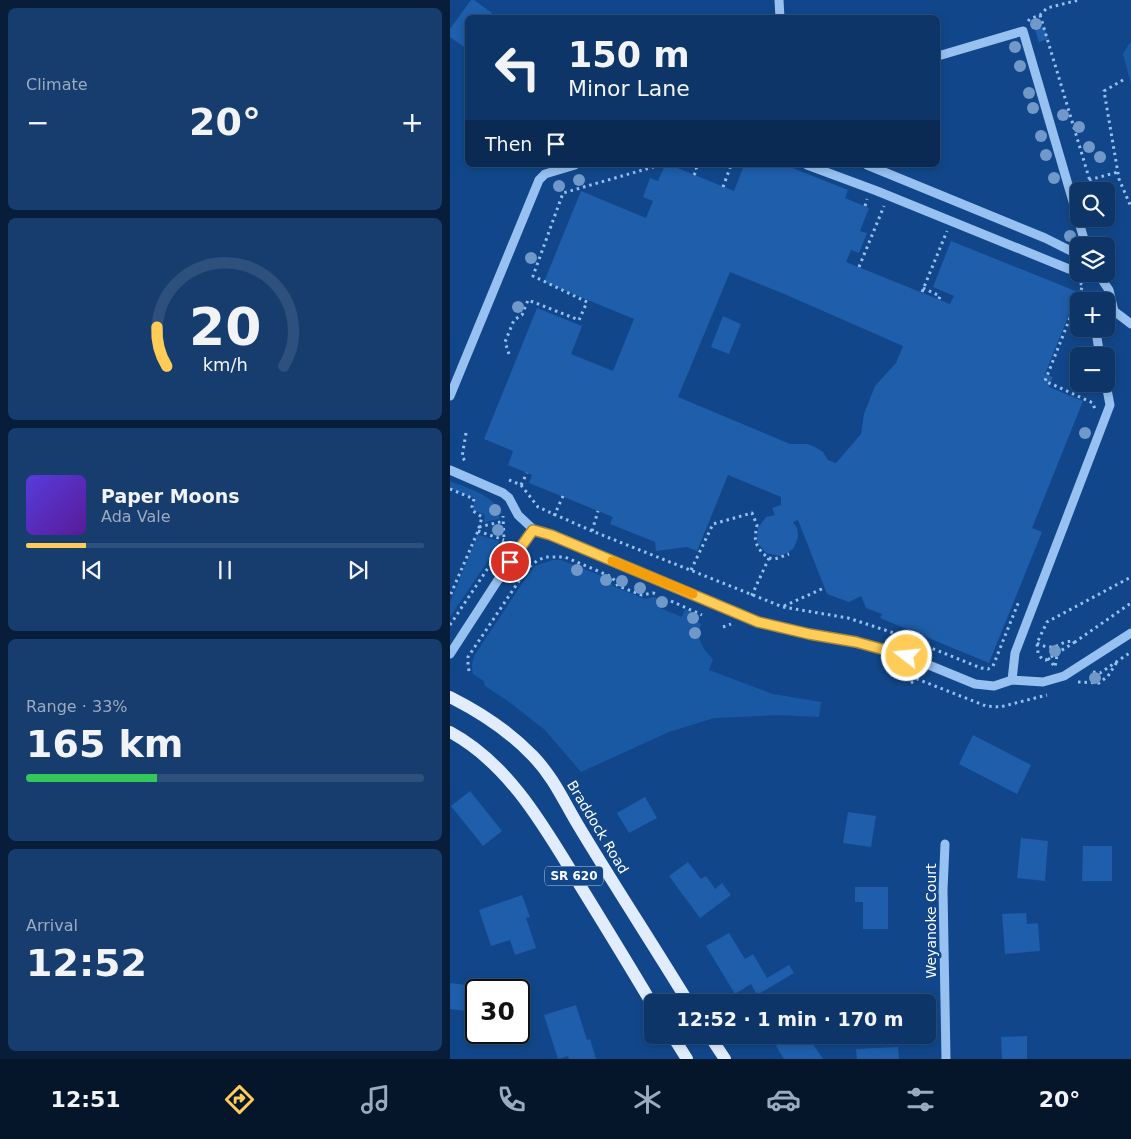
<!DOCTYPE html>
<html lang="en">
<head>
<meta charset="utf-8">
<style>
	body { margin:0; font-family:"DejaVu Sans",sans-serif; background:#163d6e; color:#f1f3f6; height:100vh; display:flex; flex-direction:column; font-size:19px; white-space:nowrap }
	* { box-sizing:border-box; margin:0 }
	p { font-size:16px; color:#9aabc0 }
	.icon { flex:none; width:28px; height:28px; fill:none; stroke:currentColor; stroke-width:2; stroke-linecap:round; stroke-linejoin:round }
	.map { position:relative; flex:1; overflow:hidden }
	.panel { display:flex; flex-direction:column; gap:8px; padding:8px; background:#071d39; width:450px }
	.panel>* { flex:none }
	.banner { position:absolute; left:15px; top:15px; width:475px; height:152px; border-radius:8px; box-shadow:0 2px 8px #0003,0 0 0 1px #2d507c; background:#0d3568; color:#f1f3f6; overflow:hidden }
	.buttons { position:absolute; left:620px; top:182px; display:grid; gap:10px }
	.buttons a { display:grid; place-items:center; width:45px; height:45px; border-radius:8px; background:#0d3568; box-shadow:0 2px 8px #0003,0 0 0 1px #2d507c; font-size:25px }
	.speed { position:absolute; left:15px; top:979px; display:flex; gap:10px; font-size:25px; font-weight:700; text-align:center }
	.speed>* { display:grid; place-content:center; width:65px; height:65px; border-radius:50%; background:#0d3568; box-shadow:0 2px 8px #0003,0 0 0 1px #2d507c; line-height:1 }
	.speed .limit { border:2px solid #111; border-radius:8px; background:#fff; color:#111 }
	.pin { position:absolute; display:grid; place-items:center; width:42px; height:42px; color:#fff; margin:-21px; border:2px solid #fff; border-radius:50%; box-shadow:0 1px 5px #0007 }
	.me { position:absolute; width:55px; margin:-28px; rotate:286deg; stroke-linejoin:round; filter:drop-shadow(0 0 4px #0008) }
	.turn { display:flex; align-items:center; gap:18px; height:105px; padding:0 20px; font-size:22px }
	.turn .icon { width:65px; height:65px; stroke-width:2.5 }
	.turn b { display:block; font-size:35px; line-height:42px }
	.then { display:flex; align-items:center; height:48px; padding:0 20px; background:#0003; gap:10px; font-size:19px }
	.big { font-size:38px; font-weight:700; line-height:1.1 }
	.panel .card { flex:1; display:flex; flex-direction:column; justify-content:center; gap:8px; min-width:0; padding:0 18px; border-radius:8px; background:#163d6e }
	.panel .dial { align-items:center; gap:0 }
	.dial svg { height:130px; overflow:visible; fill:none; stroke:#2d507c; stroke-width:7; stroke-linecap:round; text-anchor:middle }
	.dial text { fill:#f1f3f6; stroke:none }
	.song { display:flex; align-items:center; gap:15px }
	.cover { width:60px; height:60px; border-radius:8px; background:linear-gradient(135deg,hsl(250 70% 55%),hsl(270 70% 35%)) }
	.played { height:5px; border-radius:2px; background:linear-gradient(90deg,#ffcd57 15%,#2d507c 15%) }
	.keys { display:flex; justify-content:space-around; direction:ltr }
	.heat { display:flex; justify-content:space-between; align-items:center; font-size:28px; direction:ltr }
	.charge { height:8px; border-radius:4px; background:linear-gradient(90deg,#34c759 33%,#2d507c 0) }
	.trip { position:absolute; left:194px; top:994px; width:292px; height:50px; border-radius:8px; background:#0d3568; box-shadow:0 2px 8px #0003,0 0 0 1px #2d507c; font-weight:700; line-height:50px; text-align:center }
	.tab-bar { display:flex; height:80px; justify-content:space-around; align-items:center; background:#05152a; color:#9aabc0 }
	.tab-bar .icon { width:35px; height:35px }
	.tab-bar .on { color:#ffcd57 }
	.tab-bar b { font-size:22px; color:#f1f3f6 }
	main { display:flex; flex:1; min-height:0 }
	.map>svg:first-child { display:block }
</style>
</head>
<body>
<main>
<section class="panel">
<div class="card"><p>Climate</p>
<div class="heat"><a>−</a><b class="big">20°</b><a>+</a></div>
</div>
<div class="card dial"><svg viewBox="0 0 100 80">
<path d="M14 69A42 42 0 1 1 86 69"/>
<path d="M14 69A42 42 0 0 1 8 45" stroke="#ffcd57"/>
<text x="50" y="56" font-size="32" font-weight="700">20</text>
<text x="50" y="72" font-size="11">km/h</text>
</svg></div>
<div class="card">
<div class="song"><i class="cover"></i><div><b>Paper Moons</b><p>Ada Vale</p></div></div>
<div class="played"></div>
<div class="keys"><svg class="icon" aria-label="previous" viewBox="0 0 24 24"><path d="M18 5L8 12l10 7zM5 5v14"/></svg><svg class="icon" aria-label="pause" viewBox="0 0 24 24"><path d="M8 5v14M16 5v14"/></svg><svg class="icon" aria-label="next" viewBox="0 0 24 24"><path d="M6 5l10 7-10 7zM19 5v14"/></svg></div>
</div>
<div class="card"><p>Range · 33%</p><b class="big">165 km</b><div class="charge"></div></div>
<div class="card"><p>Arrival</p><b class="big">12:52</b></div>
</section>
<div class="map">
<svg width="681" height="1059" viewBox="0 0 681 1059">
	<rect width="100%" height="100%" fill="#11478a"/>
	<path fill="#1959a4" d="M681 41V84L673 54Z
		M0 481C19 489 41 494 52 513L49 515 50 519 34 522 35 515 23 510 25 499 0 488Z
		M29 535 49 541 48 546 0 617V603L27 536Z
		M103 560H111L157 578 163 586 195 599 204 597 213 601 210 608 232 617 235 609C242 612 248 614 247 622L251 624C246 640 252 648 263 659L259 670 323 694 371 702 369 717 328 715 264 718 219 732 131 772 95 730 58 701 35 686 34 681 23 674C21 666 22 660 26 653L79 573 85 566Z"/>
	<path fill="#1e5eaa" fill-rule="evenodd" d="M21 0H24L42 13 39 18H18L17 49 0 37V29Z
		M594 27 598 39 589 42 585 30Z
		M215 165H220L284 191 294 165H335L398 190 395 198 419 208 410 231 417 233 409 253 401 250 396 262 500 304 504 296 483 287 501 241 628 292 595 374 603 377 599 387 633 401 582 528 592 532 539 663 430 618 432 614 416 608 411 596 399 602 377 594 348 520 343 522 347 528 348 536 346 543 343 549 337 553 330 556 316 553 307 542 308 528 316 517 325 515 322 508 331 505V497L278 475 247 551 237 547 206 551 205 542 160 524 163 517 79 483 82 475 58 465 63 451 34 439 87 308 132 326 121 354 163 371 184 319 94 282 131 191 196 218 203 201 193 197 200 178 208 181ZM280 272 332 293 453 346 446 363 425 386 414 414 411 434 386 463 378 460 373 452 365 447 357 444H340L228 397Z
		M273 316 291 324 279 354 261 347Z
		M523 735 581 765 567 794 509 764Z
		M20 791 52 831 33 846 1 806Z
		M195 797 207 818 179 833 167 813Z
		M398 812 426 816 421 847 393 843Z
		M571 838 598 841 595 881 567 878Z
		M633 846H662V881H632Z
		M238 862 251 879 256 876 265 889 272 883 281 895 250 918 219 876Z
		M405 887H438V929H413V902H405Z
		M72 895 80 917 76 918 86 948 65 955 60 940 41 946 29 910Z
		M576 913 577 924 588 923 590 951 555 954 552 914Z
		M279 933 295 959 303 954 317 978 339 965 344 973 307 995 301 984 285 994 256 946Z
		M0 983 34 987V990H26V1012L0 1009Z
		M126 1005 137 1040 140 1039 146 1059H119L118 1056 108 1059 94 1015Z
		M343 1035H357L373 1059H334L326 1046Z
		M577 1036V1059H552L551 1037Z
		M448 1047 449 1059H407L406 1049Z"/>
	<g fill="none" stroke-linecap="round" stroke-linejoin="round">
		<path stroke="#97c1f1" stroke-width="3" stroke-dasharray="2.5 4" stroke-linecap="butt" d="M590 15 643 191
			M578 21 580 19 590 15 597 8 629 0
			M673 80 654 91 669 179 681 207
			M244 175 247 170 245 165
			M639 180 668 172
			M273 187 281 165
			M415 206 417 199
			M409 267 434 206
			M630 283 633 285 595 381 643 403 645 410
			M473 288 490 296 489 299
			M472 292 497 231
			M59 354 55 342 64 320 72 315 78 300 129 320 137 302 83 276 113 193 210 165
			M16 433 12 457 17 463
			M59 480 71 485 88 507 142 531 333 607 398 618 441 632 531 668 538 669 543 666 569 601
			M71 485 77 473
			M0 489 24 499 22 507 23 511 32 517 28 531 0 596
			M104 516 113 496
			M29 527 54 521
			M28 531 54 540
			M142 531 148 511
			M319 558 325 559 339 554
			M241 570 263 524 302 513 307 525 305 537 307 545 312 553 319 558 301 597
			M221 601 252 615
			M334 606 374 588
			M0 625 52 547 54 540 53 516
			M273 627 281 624
			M625 642 596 660 592 659 588 653 587 643 597 622 681 577
			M587 643C591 645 595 647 599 647 610 648 612 639 625 642L681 603
			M598 658 605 667 607 655
			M434 664 440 671 441 675
			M19 671 18 665V657L77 569 88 560 96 557H115L162 577 168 586 192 595 203 593 206 594
			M643 672 650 673 681 652
			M628 682 649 683 658 676 667 662
			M461 683 467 679 536 706 550 707 597 695"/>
		<path stroke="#97c1f1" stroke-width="9" d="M329 0 330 18
			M488 56 573 31 636 246
			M357 165 427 191 619 269 629 271
			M417 165 595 238 629 255
			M648 274 659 290 664 311 656 318
			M664 311 681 324
			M649 329 647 338 650 356
			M0 396 89 180 95 174 125 165
			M0 470 53 493 59 498 68 515 83 529
			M0 654 70 546 83 529 101 535 308 622 359 634 406 642 434 650 457 656 525 684 544 686 562 680 593 682 614 676 681 633
			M562 680 565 653 660 405 656 384
			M495 844 493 890 496 1059"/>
		<path stroke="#e1edff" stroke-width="12" d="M0 697C30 712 59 731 83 756 104 778 113 800 128 825 164 885 202 943 238 1002
			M0 732C61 765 96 830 131 887 155 926 179 965 202 1004
			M222 1035 237 1059
			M259 1035 275 1059"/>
	</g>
	<g fill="#7098c9">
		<circle cx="586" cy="24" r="6"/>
		<circle cx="565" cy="47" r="6"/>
		<circle cx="570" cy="66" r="6"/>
		<circle cx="579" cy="93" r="6"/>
		<circle cx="583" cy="108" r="6"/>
		<circle cx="613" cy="115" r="6"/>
		<circle cx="629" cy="127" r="6"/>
		<circle cx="591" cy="136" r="6"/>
		<circle cx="639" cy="147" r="6"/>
		<circle cx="596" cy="155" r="6"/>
		<circle cx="650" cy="157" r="6"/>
		<circle cx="604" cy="178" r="6"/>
		<circle cx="129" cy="180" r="6"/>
		<circle cx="109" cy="186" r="6"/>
		<circle cx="620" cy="236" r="6"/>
		<circle cx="81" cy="258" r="6"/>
		<circle cx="68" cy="307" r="6"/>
		<circle cx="635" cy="433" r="6"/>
		<circle cx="45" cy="510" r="6"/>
		<circle cx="48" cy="530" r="6"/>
		<circle cx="127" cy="570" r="6"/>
		<circle cx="156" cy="580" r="6"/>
		<circle cx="172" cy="581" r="6"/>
		<circle cx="190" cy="588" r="6"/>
		<circle cx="212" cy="602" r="6"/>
		<circle cx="243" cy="618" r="6"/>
		<circle cx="245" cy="633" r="6"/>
		<circle cx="605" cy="651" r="6"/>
		<circle cx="645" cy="678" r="6"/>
	</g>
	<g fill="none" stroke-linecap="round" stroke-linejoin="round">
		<defs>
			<path id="route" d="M60 562 83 530 101 535 308 622 359 634 406 642 457 656"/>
		</defs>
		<use href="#route" stroke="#a68539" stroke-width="12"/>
		<use href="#route" stroke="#ffcd57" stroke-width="9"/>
		<path stroke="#f59e0b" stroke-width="9" d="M162 561 243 594"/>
	</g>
	<g text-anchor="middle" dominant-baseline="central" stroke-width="5" stroke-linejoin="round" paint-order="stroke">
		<rect fill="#11478a" stroke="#b8c8dc" stroke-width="1" x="95" y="866.5" width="58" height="19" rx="4"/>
		<g font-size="12" font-weight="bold" fill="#fff">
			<text x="124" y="876">SR 620</text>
		</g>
		<g font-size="14" fill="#fff" stroke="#11478a">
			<text transform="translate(148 827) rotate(59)">Braddock Road</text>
			<text transform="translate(481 921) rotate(-90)">Weyanoke Court</text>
		</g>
	</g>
</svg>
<div class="buttons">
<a><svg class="icon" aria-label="search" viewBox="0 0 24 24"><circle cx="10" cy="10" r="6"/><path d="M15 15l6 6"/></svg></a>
<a><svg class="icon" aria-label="layers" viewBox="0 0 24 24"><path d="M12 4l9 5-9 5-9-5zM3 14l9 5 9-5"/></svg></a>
<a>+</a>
<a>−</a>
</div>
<div class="speed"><div class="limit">30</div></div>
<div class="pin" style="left:60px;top:562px;background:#d93025"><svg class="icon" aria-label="arrive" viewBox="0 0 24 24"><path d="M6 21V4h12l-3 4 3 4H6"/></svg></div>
<svg class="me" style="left:457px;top:656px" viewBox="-20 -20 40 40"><circle r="17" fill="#ffcd57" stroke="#fff" stroke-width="3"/><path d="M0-11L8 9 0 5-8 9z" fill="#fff"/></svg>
<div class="trip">12:52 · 1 min · 170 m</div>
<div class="banner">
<div class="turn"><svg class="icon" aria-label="left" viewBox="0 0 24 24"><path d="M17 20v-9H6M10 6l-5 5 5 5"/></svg><div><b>150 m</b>Minor Lane</div></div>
<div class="then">Then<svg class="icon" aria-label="arrive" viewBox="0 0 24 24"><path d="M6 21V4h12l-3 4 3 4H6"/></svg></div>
</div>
</div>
</main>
<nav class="tab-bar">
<b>12:51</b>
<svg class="icon on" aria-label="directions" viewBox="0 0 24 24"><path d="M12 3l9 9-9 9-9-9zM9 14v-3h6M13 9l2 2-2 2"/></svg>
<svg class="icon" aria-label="music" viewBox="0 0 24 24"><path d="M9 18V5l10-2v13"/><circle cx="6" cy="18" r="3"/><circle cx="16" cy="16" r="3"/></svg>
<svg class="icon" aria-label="phone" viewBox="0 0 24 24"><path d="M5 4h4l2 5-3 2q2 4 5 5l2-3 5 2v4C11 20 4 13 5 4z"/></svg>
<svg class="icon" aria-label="climate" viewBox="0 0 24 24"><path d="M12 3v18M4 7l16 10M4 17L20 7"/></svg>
<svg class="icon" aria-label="car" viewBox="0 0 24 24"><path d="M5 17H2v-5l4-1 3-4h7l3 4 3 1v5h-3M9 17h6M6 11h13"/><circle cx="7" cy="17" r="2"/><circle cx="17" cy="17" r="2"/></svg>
<svg class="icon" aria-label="filters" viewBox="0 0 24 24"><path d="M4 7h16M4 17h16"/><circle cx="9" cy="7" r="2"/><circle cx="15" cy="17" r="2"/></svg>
<b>20°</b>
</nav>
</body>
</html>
